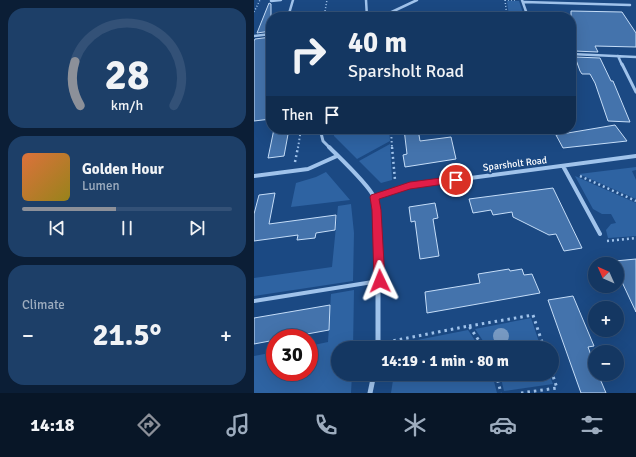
<!DOCTYPE html>
<html lang="en">
<head>
<meta charset="utf-8">
<style>
	body { margin:0; font-family:Signika,sans-serif; background:#1d3f68; color:#f1f3f6; height:100vh; display:flex; flex-direction:column; font-size:15px; white-space:nowrap }
	* { box-sizing:border-box; margin:0 }
	p { font-size:13px; color:#9dacbe }
	.icon { flex:none; width:22px; height:22px; fill:none; stroke:currentColor; stroke-width:2; stroke-linecap:round; stroke-linejoin:round }
	.map { position:relative; flex:1; overflow:hidden }
	.panel { display:flex; flex-direction:column; gap:8px; padding:8px; background:#0b1e36; width:254px }
	.panel>* { flex:none }
	.top-card { position:absolute; left:12px; top:12px; width:310px; height:122px; border-radius:16px; box-shadow:0 4px 16px #0002,0 0 0 1px #335177; background:#143762; color:#f1f3f6; overflow:hidden }
	.needle { width:26px; rotate:315deg }
	.tools { position:absolute; left:334px; top:257px; display:grid; gap:8px }
	.tools a { display:grid; place-items:center; width:36px; height:36px; border-radius:50%; background:#143762; box-shadow:0 4px 16px #0002,0 0 0 1px #335177; font-size:20px }
	.speed { position:absolute; left:12px; top:329px; display:flex; gap:8px; font-size:20px; font-weight:700; text-align:center }
	.speed>* { display:grid; place-content:center; width:52px; height:52px; border-radius:50%; background:#143762; box-shadow:0 4px 16px #0002,0 0 0 1px #335177; line-height:1 }
	.speed .limit { border:6px solid #d22; background:#fff; color:#111 }
	.pin { position:absolute; display:grid; place-items:center; width:34px; height:34px; color:#fff; margin:-17px; border:2px solid #fff; border-radius:50%; box-shadow:0 1px 4px #0007 }
	.me { position:absolute; width:44px; margin:-22px; rotate:358deg; stroke-linejoin:round; filter:drop-shadow(0 0 3px #0008) }
	.turn { display:flex; align-items:center; gap:14px; height:84px; padding:0 16px; font-size:18px }
	.turn .icon { width:52px; height:52px; stroke-width:2.5 }
	.turn b { display:block; font-size:28px; line-height:34px }
	.then { display:flex; align-items:center; height:38px; padding:0 16px; background:#0003; gap:8px; font-size:15px }
	.big { font-size:30px; font-weight:700; line-height:1.1 }
	.panel .tile { flex:1; display:flex; flex-direction:column; justify-content:center; gap:6px; min-width:0; padding:0 14px; border-radius:16px; background:#1d3f68 }
	.panel .dial { align-items:center; gap:0 }
	.dial svg { height:104px; overflow:visible; fill:none; stroke:#335177; stroke-width:7; stroke-linecap:round; text-anchor:middle }
	.dial text { fill:#f1f3f6; stroke:none }
	.song { display:flex; align-items:center; gap:12px }
	.cover { width:48px; height:48px; border-radius:6px; background:linear-gradient(135deg,hsl(20 70% 55%),hsl(50 70% 35%)) }
	.played { height:4px; border-radius:2px; background:linear-gradient(90deg,#8c9099 45%,#335177 45%) }
	.keys { display:flex; justify-content:space-around; direction:ltr }
	.heat { display:flex; justify-content:space-between; align-items:center; font-size:22px; direction:ltr }
	.trip { position:absolute; left:77px; top:341px; width:228px; height:40px; border-radius:20px; background:#143762; box-shadow:0 4px 16px #0002,0 0 0 1px #335177; font-weight:700; line-height:40px; text-align:center }
	.menu { display:flex; height:64px; justify-content:space-around; align-items:center; background:#081627; color:#9dacbe }
	.menu .icon { width:28px; height:28px }
	.menu .active { color:#8c9099 }
	.menu b { font-size:18px; color:#f1f3f6 }
	main { display:flex; flex:1; min-height:0 }
	.map>svg:first-child { display:block }
</style>
</head>
<body>
<main>
<section class="panel">
<div class="tile dial"><svg viewBox="0 0 100 80">
<path d="M14 69A42 42 0 1 1 86 69"/>
<path d="M14 69A42 42 0 0 1 10 35" stroke="#8c9099"/>
<text x="50" y="56" font-size="32" font-weight="700">28</text>
<text x="50" y="72" font-size="11">km/h</text>
</svg></div>
<div class="tile">
<div class="song"><i class="cover"></i><div><b>Golden Hour</b><p>Lumen</p></div></div>
<div class="played"></div>
<div class="keys"><svg class="icon" aria-label="previous" viewBox="0 0 24 24"><path d="M18 5L8 12l10 7zM5 5v14"/></svg><svg class="icon" aria-label="pause" viewBox="0 0 24 24"><path d="M8 5v14M16 5v14"/></svg><svg class="icon" aria-label="next" viewBox="0 0 24 24"><path d="M6 5l10 7-10 7zM19 5v14"/></svg></div>
</div>
<div class="tile"><p>Climate</p>
<div class="heat"><a>−</a><b class="big">21.5°</b><a>+</a></div>
</div>
</section>
<div class="map">
<svg width="382" height="393" viewBox="0 0 382 393">
	<rect width="100%" height="100%" fill="#1b4983"/>
	<path fill="#2e63a2" d="M253 1H265L270 16H255Z
		M123 129H135L136 141 103 159 80 136V133Z
		M136 144 138 180 127 183 105 161Z
		M382 167V170L378 171 382 180V199L325 174Z
		M72 172 96 200 37 207 42 183 62 177Z
		M321 176 382 203V236L354 238 352 230 357 224 362 223 357 214H348L339 209Z
		M97 204 100 233 99 281 0 296V278L78 267 84 206Z
		M100 290 99 348H84V374H98L97 393H0V356L21 352V372H55V346L74 342 77 294Z
		M277 318 287 348H234L221 329Z
		M214 330 226 348H142L143 344Z
		M140 374H238L243 393H137Z
		M246 374H295L299 384 250 391Z"/>
	<path fill="#4473ac" stroke="#c5ddf8" d="M15 3 17 4V31L3 33Z
		M317 11 368 12 382 33V47L341 46 344 52 320 51 317 43Z
		M17 37V119L0 121V41L1 39Z
		M321 57 346 58 357 81H359L376 122 354 121 341 83 336 74H328L326 71Z
		M361 125 373 141 309 148 302 135Z
		M20 129H35L30 156 14 158Z
		M150 129H164L166 141 197 137 202 159 151 167 149 155 153 154Z
		M299 188 328 248 310 251 302 234 295 235 259 217 258 212 239 215 237 210 219 213 215 199Z
		M21 193 15 224 82 215 81 230 62 233 61 238 43 240 44 235 0 241V214L5 195Z
		M181 203 184 218 179 219 185 256 166 259 161 221 157 222 155 207Z
		M382 259V312L367 280H363V264H341V266L340 263Z
		M255 269 256 271 268 269 270 275 278 274 286 293 173 313 171 292 226 283 224 274Z
		M319 296 340 346 334 347 341 366V374H344L352 393H327L294 300Z
		M76 305 75 330 31 338H21V340L0 344V318Z"/>
	<g fill="none" stroke-linecap="round" stroke-linejoin="round">
		<path stroke="#a0c3eb" stroke-width="1.5" stroke-dasharray="1 2" stroke-linecap="butt" d="M251 0H261
			M251 0 253 17
			M0 12 6 0
			M253 16H265
			M70 17 73 0"/>
		<path stroke="#a0c3eb" stroke-width="2" stroke-dasharray="1.5 2.5" stroke-linecap="butt" d="M137 129 138 148
			M75 132 110 129
			M44 148 47 129"/>
		<path stroke="#a0c3eb" stroke-width="2.5" stroke-dasharray="2 3" stroke-linecap="butt" d="M138 147 141 180
			M41 162 44 147
			M326 176 382 201
			M353 241 382 238"/>
		<path stroke="#a0c3eb" stroke-width="3" stroke-dasharray="2.5 4" stroke-linecap="butt" d="M215 326 279 315 290 348
			M133 342 215 326 230 348
			M242 374 247 393
			M267 393 303 388 298 373"/>
		<path stroke="#a0c3eb" stroke-width="4" d="M0 301 125 281"/>
		<path stroke="#a0c3eb" stroke-width="2.5" d="M112 0 113 17
			M268 0 274 17
			M17 1 27 0
			M270 2 376 5
			M34 17 39 0
			M127 17 163 0
			M0 36 17 34
			M317 54 382 57
			M364 56 368 65"/>
		<path stroke="#a0c3eb" stroke-width="3" d="M368 64 382 92
			M66 129 69 141 76 148"/>
		<path stroke="#a0c3eb" stroke-width="4" d="M75 147C86 158 114 184 120 197 127 212 124 239 124 255
			M309 166 346 234
			M0 176 54 169 83 156
			M120 197 156 186 382 156"/>
		<path stroke="#a0c3eb" stroke-width="5" d="M124 348V254
			M116 393 120 374"/>
	</g>
	<circle fill="#789ac3" cx="247" cy="336" r="8"/>
	<path fill="#e11d48" stroke="#92132f" d="M202 176 206 180 205 182 156 189 125 199 127 210 131 281 129 285 126 286 122 285 120 281 118 210 116 197 117 195 156 182Z"/>
	<g text-anchor="middle" dominant-baseline="central" stroke-width="4" stroke-linejoin="round" paint-order="stroke">
		<g font-size="10" fill="#fff" stroke="#1b4983">
			<text transform="translate(261 164) rotate(-7)">Sparsholt Road</text>
		</g>
	</g>
</svg>
<div class="tools">
<a><svg class="needle" viewBox="-14 -14 28 28"><path d="M0-13l5 13h-10z" fill="#e53935"/><path d="M0 13l5-13h-10z" fill="#9dacbe"/></svg></a>
<a>+</a>
<a>−</a>
</div>
<div class="speed"><div class="limit">30</div></div>
<div class="pin" style="left:202px;top:180px;background:#d93025"><svg class="icon" aria-label="arrive" viewBox="0 0 24 24"><path d="M6 21V4h12l-3 4 3 4H6"/></svg></div>
<svg class="me" style="left:126px;top:281px" viewBox="-20 -20 40 40"><path d="M0-17L14 15 0 8-14 15z" fill="#e11d48" stroke="#fff" stroke-width="4"/></svg>
<div class="trip">14:19 · 1 min · 80 m</div>
<div class="top-card">
<div class="turn"><svg class="icon" aria-label="right" viewBox="0 0 24 24"><path d="M7 20v-9h11M14 6l5 5-5 5"/></svg><div><b>40 m</b>Sparsholt Road</div></div>
<div class="then">Then<svg class="icon" aria-label="arrive" viewBox="0 0 24 24"><path d="M6 21V4h12l-3 4 3 4H6"/></svg></div>
</div>
</div>
</main>
<nav class="menu">
<b>14:18</b>
<svg class="icon active" aria-label="directions" viewBox="0 0 24 24"><path d="M12 3l9 9-9 9-9-9zM9 14v-3h6M13 9l2 2-2 2"/></svg>
<svg class="icon" aria-label="music" viewBox="0 0 24 24"><path d="M9 18V5l10-2v13"/><circle cx="6" cy="18" r="3"/><circle cx="16" cy="16" r="3"/></svg>
<svg class="icon" aria-label="phone" viewBox="0 0 24 24"><path d="M5 4h4l2 5-3 2q2 4 5 5l2-3 5 2v4C11 20 4 13 5 4z"/></svg>
<svg class="icon" aria-label="climate" viewBox="0 0 24 24"><path d="M12 3v18M4 7l16 10M4 17L20 7"/></svg>
<svg class="icon" aria-label="car" viewBox="0 0 24 24"><path d="M5 17H2v-5l4-1 3-4h7l3 4 3 1v5h-3M9 17h6M6 11h13"/><circle cx="7" cy="17" r="2"/><circle cx="17" cy="17" r="2"/></svg>
<svg class="icon" aria-label="filters" viewBox="0 0 24 24"><path d="M4 7h16M4 17h16"/><circle cx="9" cy="7" r="2"/><circle cx="15" cy="17" r="2"/></svg>
</nav>
</body>
</html>
